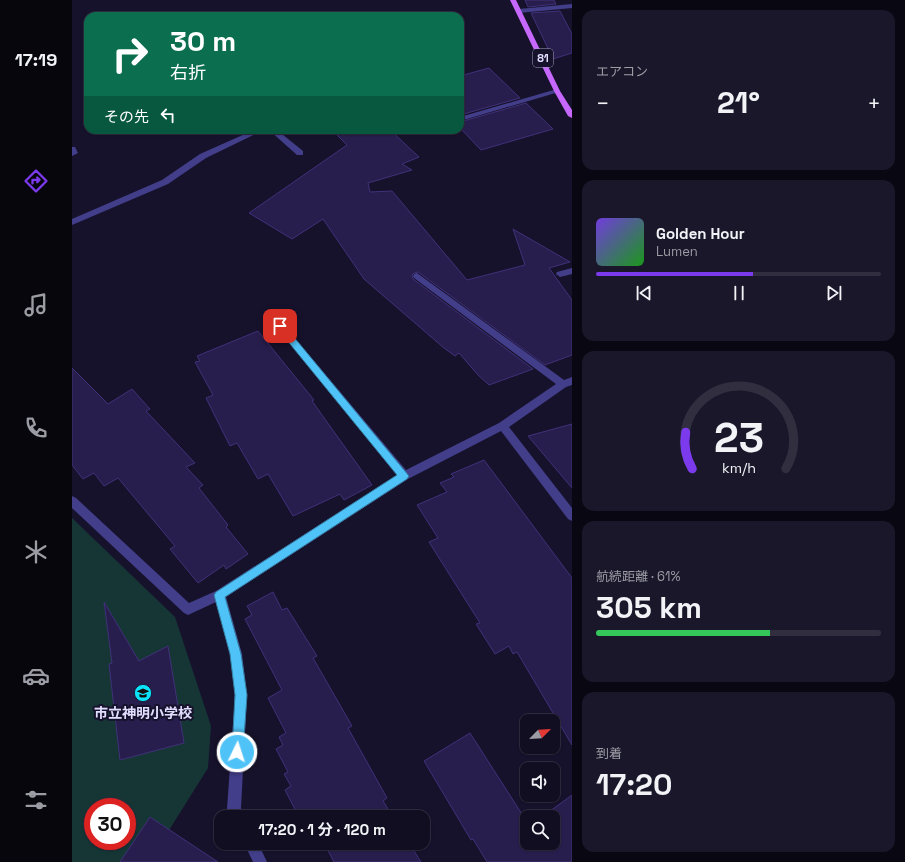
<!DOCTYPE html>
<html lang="ja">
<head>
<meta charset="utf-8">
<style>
	body { margin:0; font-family:"Space Grotesk","Noto Sans JP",sans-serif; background:#1a172a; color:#f1f3f6; height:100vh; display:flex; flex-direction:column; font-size:15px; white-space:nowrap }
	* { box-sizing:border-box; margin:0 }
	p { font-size:13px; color:#9c9ca5 }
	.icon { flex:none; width:22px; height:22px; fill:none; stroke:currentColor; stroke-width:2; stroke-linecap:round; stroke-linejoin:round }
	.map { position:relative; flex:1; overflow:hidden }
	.details { display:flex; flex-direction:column; gap:10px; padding:10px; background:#090812; width:333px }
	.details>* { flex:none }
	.banner { position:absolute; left:12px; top:12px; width:380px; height:122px; border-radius:12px; box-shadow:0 1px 3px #0004,0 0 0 1px #302e3f; background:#0b6e4f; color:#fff; overflow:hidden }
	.needle { width:26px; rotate:66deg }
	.controls { position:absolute; left:448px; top:714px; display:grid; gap:8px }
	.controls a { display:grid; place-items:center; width:40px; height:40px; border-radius:8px; background:#110e21; box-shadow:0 1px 3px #0004,0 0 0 1px #302e3f; font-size:20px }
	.speed { position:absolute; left:12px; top:798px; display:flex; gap:8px; font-size:20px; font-weight:700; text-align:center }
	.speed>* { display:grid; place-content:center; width:52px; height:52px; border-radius:50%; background:#110e21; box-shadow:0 1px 3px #0004,0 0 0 1px #302e3f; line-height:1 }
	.speed .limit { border:6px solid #d22; background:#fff; color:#111 }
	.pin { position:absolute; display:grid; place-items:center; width:34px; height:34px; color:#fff; margin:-17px; border-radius:8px; box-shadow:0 2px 6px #0006 }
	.me { position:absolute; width:44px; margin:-22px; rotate:4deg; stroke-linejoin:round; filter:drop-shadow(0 0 3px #0008) }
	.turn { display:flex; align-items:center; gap:14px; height:84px; padding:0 20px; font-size:18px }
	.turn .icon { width:52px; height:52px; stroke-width:2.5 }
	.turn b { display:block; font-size:28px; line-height:34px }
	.then { display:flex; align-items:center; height:38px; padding:0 20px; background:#0003; gap:8px; font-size:15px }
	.big { font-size:30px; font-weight:700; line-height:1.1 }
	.details .card { flex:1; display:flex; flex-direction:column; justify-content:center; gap:6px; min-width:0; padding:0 14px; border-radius:12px; background:#1a172a }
	.details .dial { align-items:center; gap:0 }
	.dial svg { height:104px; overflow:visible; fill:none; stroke:#302e3f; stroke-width:7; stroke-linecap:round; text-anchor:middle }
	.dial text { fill:#f1f3f6; stroke:none }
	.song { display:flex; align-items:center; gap:12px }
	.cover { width:48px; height:48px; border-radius:6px; background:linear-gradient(135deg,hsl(260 70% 55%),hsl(120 70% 35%)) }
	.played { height:4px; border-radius:2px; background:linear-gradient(90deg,#7c3aed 55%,#302e3f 55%) }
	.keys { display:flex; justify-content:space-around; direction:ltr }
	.heat { display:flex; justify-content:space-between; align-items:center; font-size:22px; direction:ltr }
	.charge { height:6px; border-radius:3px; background:linear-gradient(90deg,#34c759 61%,#302e3f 0) }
	.trip { position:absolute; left:142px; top:810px; width:216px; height:40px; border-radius:12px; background:#110e21; box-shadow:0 1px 3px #0004,0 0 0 1px #302e3f; font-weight:700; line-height:40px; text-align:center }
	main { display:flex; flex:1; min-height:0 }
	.dock { display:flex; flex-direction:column; width:72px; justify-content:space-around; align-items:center; background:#07060d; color:#9c9ca5 }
	.dock .icon { width:28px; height:28px }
	.dock .selected { color:#7c3aed }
	.dock b { font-size:18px; color:#f1f3f6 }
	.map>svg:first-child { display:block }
</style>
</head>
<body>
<main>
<nav class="dock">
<b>17:19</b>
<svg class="icon selected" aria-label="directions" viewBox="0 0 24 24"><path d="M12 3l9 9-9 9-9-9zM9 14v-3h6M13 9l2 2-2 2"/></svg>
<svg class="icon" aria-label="music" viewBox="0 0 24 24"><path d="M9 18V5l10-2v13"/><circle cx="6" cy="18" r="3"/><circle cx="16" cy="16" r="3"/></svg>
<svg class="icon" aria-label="phone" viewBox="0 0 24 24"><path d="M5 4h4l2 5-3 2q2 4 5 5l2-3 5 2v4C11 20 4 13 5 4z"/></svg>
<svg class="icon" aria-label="climate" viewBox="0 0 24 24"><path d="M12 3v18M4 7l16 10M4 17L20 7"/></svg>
<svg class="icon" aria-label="car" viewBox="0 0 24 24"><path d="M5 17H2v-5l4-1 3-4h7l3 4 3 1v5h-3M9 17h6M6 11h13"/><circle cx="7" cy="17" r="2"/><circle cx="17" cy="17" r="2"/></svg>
<svg class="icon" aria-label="filters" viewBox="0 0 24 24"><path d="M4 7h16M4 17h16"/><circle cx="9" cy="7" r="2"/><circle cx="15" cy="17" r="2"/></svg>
</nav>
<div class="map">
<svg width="500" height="862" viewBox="0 0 500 862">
	<rect width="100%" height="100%" fill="#17122c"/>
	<path fill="#153635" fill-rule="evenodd" d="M0 518 103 617 139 726 136 768 77 862H0ZM21 807H55V841H21Z"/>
	<path fill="#281e4d" stroke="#403179" d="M453 0H482L484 4 456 7Z
		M488 11 500 34V53L481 59 459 13Z
		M417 68 448 98 388 115V76Z
		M454 103 481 129 409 150 388 128V122Z
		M260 130H318L347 157 330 164 340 170 296 183 298 192 320 191 395 280 453 265 441 229 498 262 477 268 500 300V355L473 365 346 272 342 273 340 275 341 279 461 369 417 385 406 375 387 353 383 356 372 348 292 279 251 219 220 239 177 213 275 145Z
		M186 331 242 400 240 401 300 485 272 500 268 494 221 516 196 474 186 479 165 443 158 446 134 398 141 395 123 362 128 361 125 356Z
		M0 368 36 404 60 389 78 409 74 411 123 463 114 467 131 485 127 488 156 525 154 527 176 554 154 569 152 565 126 583 98 549 103 546 46 478 32 486 22 473 11 479 0 465Z
		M500 424V488L456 436Z
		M412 460 500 578V745L445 652 441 654 437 646 423 654 404 624 408 623 357 542 366 538 345 505 375 492 368 483 382 477 379 474Z
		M201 592 210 610 215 608 245 656 241 658 280 726 276 728 315 798 311 801 321 817H227L213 790 219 786 212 774 216 772 204 749 211 745 207 737 214 733 196 698 210 690 173 619 180 615 175 606Z
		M32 602 67 661 96 646 112 743 48 760 37 664 40 663Z
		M398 733 455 822V843H481V817H470L500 795V862H415L401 839 399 840 352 761Z
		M78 817 146 862H48Z
		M252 843H337L349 862H262Z"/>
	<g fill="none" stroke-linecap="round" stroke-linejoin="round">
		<path fill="#423e8a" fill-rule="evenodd" d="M500 4V8L447 13 444 11 447 9Z
			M485 89 488 91 487 92 388 121V117Z
			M182 130H192L134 158 96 184 0 225V219L90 180 128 154Z
			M197 130H205L231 151V155H225Z
			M0 147H3L6 153 0 156Z
			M500 268V274L488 277 484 274 485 272Z
			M345 273 492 380 500 377V385L494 387 437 427 500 508V521L496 519 429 431 336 479 154 597 170 654 175 695 169 808 173 817H159L155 809 163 695 158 654 144 602 116 615 112 613 0 508V496L4 498 117 603 144 591 325 475 205 328 203 326 205 324H211L334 470 427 423 484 384 342 278 341 276 342 274Z
			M172 843H186L195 862H181Z"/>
		<path fill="#c667fd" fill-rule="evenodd" d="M438 0H444L488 91 500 110V118L496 116 482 91Z"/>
	</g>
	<path fill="#4fc3f7" stroke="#337fa1" d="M208 323 211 324 337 476 335 479 153 597 169 654 175 695 171 752 170 756 165 758 161 756 160 752 163 695 158 654 142 595 144 592 325 475 205 328 204 326 205 324Z"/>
	<defs>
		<symbol id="school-disc" viewBox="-11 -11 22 22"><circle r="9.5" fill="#0de2fb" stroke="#17122c"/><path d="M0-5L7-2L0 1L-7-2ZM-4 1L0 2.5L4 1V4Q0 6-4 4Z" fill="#111"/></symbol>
	</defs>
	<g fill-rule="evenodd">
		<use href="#school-disc" x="61" y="683" width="20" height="20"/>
	</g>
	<g text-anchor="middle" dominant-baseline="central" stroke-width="4" stroke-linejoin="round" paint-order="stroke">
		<rect fill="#17122c" stroke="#a5a1c0" stroke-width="1" x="461" y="49" width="20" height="18" rx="3"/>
		<g font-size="11" font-weight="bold" fill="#e2deff">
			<text x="471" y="58">81</text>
		</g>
		<g font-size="14" font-weight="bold" fill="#e2deff" stroke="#17122c">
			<text x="71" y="713">市立神明小学校</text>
		</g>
	</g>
</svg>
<div class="controls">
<a><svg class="needle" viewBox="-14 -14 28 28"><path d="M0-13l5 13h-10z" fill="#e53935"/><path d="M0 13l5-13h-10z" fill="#9c9ca5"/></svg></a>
<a><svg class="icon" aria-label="sound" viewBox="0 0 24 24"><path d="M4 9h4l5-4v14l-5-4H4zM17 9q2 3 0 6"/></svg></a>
<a><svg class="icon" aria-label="search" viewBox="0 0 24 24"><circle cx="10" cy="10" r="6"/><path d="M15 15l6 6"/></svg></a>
</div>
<div class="speed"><div class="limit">30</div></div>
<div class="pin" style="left:208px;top:326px;background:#d93025"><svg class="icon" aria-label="arrive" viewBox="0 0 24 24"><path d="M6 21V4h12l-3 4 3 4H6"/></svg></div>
<svg class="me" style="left:165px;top:752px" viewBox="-20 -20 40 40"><circle r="17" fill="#4fc3f7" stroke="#fff" stroke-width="3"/><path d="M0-11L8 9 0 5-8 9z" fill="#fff"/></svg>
<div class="trip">17:20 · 1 分 · 120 m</div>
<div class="banner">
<div class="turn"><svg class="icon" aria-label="right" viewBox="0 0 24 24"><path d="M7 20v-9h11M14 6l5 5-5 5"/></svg><div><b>30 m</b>右折</div></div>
<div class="then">その先<svg class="icon" aria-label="left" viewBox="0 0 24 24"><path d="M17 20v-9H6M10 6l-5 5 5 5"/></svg></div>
</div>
</div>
<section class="details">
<div class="card"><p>エアコン</p>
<div class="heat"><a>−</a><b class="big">21°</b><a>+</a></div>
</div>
<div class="card">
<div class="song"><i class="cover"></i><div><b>Golden Hour</b><p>Lumen</p></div></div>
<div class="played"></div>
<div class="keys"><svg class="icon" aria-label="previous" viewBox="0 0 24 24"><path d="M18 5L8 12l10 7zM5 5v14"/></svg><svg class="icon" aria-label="pause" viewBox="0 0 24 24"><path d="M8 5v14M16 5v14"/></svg><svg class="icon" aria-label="next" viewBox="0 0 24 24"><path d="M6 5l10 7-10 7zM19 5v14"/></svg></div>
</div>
<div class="card dial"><svg viewBox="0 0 100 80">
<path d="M14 69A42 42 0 1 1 86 69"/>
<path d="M14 69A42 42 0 0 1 9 41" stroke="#7c3aed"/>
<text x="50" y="56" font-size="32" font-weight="700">23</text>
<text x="50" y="72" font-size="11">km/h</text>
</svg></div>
<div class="card"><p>航続距離 · 61%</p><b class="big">305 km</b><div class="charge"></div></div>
<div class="card"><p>到着</p><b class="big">17:20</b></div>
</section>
</main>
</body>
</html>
